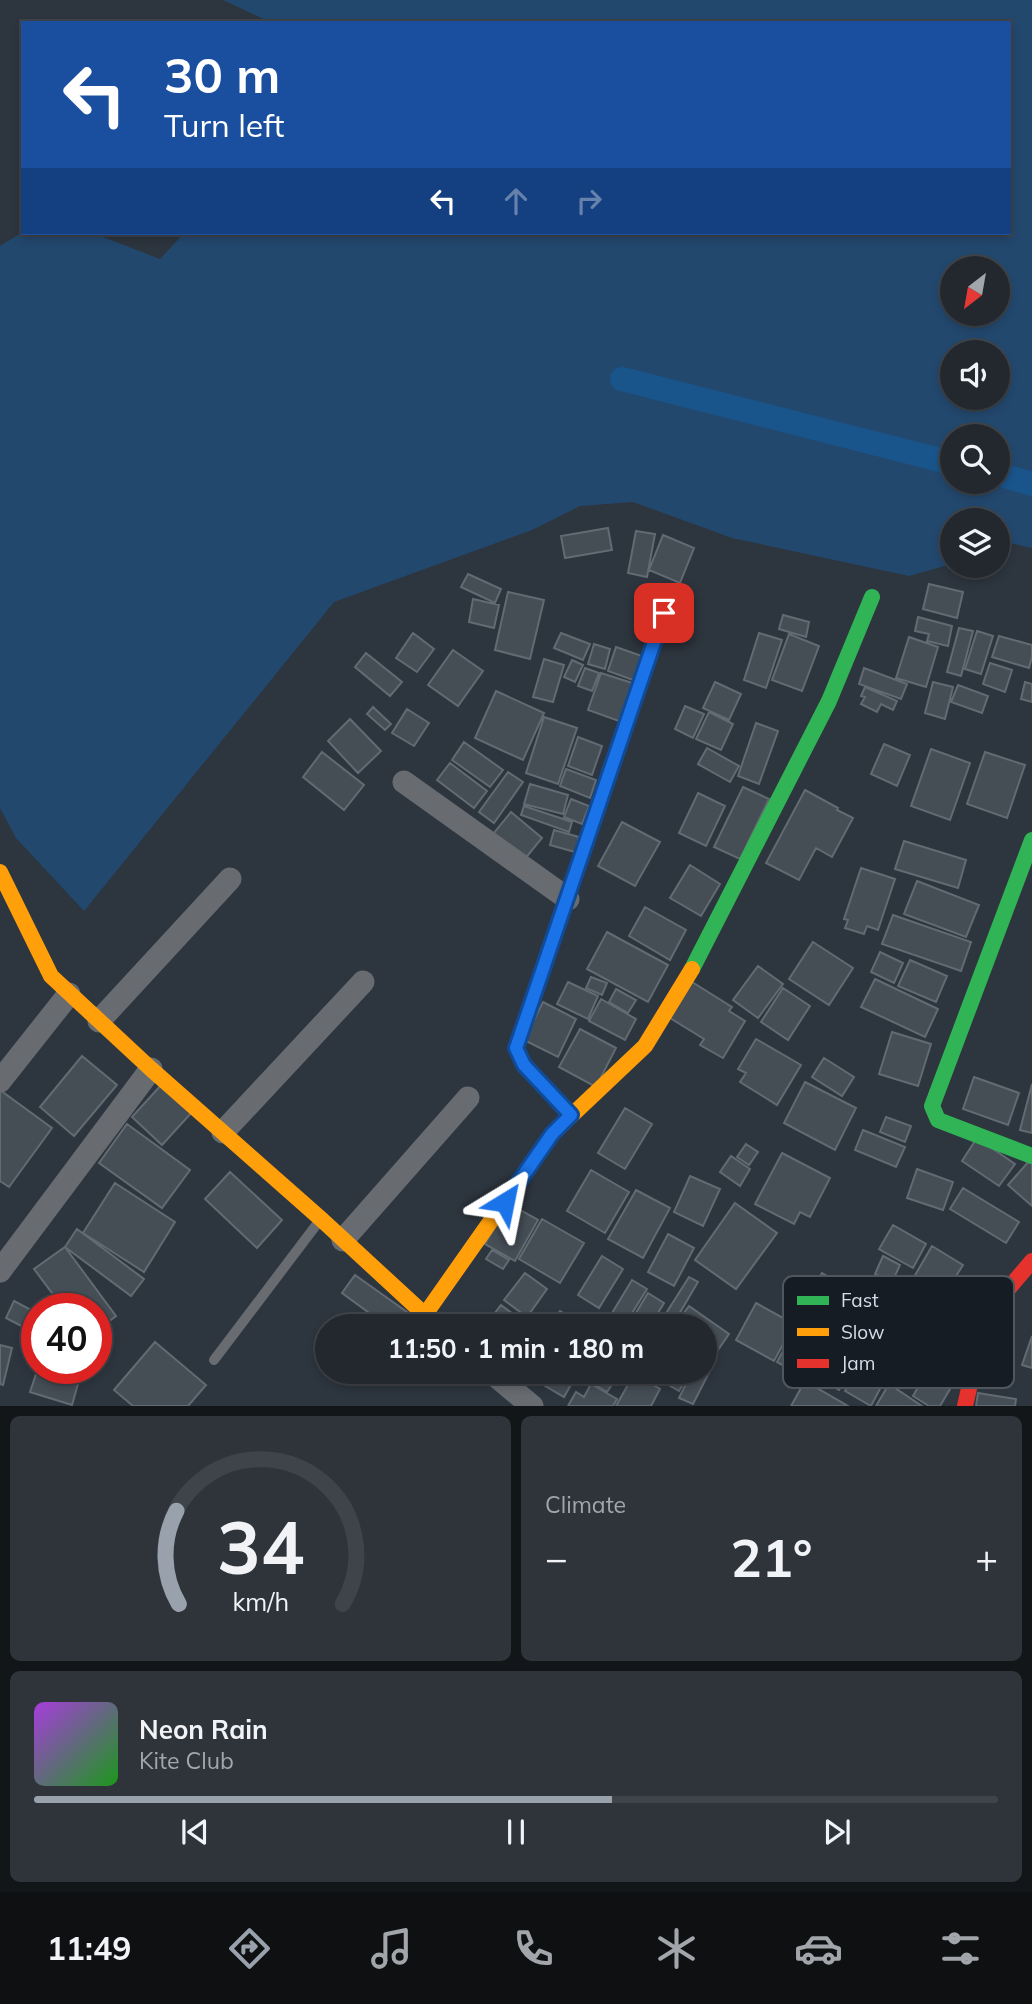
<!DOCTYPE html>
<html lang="en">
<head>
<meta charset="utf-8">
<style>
	body { margin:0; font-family:Mulish,sans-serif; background:#2e343a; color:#f1f3f6; height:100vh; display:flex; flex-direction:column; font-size:26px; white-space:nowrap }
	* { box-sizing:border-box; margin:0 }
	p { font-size:23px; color:#a2a6aa }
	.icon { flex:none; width:38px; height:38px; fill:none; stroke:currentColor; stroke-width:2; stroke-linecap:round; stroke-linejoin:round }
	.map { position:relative; height:1406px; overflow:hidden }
	.panel { display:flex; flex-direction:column; gap:10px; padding:10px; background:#131619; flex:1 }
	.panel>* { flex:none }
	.banner { position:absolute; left:21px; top:21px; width:990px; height:214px; border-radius:0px; box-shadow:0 4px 10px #0003,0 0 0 2px #3f444a; background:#1a4fa0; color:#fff; overflow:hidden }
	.needle { width:46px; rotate:211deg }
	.buttons { position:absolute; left:940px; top:256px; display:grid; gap:14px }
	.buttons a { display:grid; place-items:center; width:70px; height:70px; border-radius:50%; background:#22282e; box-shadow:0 4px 10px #0003,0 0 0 2px #3f444a; font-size:35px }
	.speed { position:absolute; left:21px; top:1293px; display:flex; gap:14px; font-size:35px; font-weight:700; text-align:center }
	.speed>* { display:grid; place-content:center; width:91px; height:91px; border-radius:50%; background:#22282e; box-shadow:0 4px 10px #0003,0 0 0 2px #3f444a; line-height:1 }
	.speed .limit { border:10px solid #d22; background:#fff; color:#111 }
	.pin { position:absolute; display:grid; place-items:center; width:60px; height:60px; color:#fff; margin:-30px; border-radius:14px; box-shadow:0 4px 10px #0006 }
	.me { position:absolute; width:77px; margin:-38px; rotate:35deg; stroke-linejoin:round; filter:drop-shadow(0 0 5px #0008) }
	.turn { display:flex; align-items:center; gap:24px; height:147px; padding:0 28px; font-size:32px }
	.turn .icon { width:91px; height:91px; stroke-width:2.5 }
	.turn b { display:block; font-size:49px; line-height:60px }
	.lanes { display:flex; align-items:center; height:66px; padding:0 28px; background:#0003; justify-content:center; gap:35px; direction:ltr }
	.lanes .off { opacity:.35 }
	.big { font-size:52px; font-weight:700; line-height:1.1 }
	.panel .card { flex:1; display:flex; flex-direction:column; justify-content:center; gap:10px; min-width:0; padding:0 24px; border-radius:10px; background:#2e343a }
	.panel .dial { align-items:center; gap:0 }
	.dial svg { height:182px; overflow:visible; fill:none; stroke:#3f444a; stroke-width:7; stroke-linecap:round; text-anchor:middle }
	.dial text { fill:#f1f3f6; stroke:none }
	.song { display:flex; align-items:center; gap:21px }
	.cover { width:84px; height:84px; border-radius:10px; background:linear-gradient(135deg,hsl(280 70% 55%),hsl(120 70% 35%)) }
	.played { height:7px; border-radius:4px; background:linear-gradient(90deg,#99a2ac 60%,#3f444a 60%) }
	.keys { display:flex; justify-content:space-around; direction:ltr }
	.heat { display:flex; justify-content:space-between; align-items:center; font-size:38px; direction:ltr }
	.panel .tiles { flex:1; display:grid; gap:10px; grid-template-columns:1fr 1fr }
	.card:last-child { grid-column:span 2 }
	.trip { position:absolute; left:315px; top:1314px; width:402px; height:70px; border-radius:35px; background:#22282e; box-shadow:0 4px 10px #0003,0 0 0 2px #3f444a; font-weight:700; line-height:70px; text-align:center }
	.menu { display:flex; height:112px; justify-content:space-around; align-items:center; background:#0e1012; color:#a2a6aa }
	.menu .icon { width:49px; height:49px }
	.menu .active { color:#99a2ac }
	.menu b { font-size:32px; color:#f1f3f6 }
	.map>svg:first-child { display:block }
</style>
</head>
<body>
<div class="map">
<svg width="1032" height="1406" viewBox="0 0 1032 1406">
	<rect width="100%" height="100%" fill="#2d353e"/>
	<path fill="#23486e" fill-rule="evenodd" d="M223 0H1032V548L998 540V520H952V564L909 576 732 538 633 502 580 506 532 530 334 602 84 911 16 838 0 808V246L23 232 93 233 160 259 184 233H1010V23H272ZM952 268H998V313H952ZM952 352H998V397H952ZM952 436H998V481H952Z"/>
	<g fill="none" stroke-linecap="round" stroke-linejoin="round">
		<path stroke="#19548b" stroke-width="24" d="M622 379 952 463
			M998 474 1032 484"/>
	</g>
	<path fill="#454d55" stroke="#626a72" stroke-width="2" d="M608 528 612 550 565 558 561 536Z
		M636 531 655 534 647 577 628 573Z
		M663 535 694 548 680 583 649 570Z
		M468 574 501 589 495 603 461 587Z
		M929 584 963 592 957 618 923 609Z
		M508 592 544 600 530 659 495 650Z
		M473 599 499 605 494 628 469 622Z
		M783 615 809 622 806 637 779 629Z
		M918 617 952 626 948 646 927 641 929 634 915 631Z
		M959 628 973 631 961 676 947 672Z
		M977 631 993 636 981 674 965 669Z
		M413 633 434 649 417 672 396 658Z
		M561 633 590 644 583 660 554 648Z
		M759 633 782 640 766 688 744 680Z
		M789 634 819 646 802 691 772 680Z
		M999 636 1032 645V657L1029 668 992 657Z
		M909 637 938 647 926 687 896 678Z
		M594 644 610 649 605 669 588 664Z
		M616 647 642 656 633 680 608 671Z
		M453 650 483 671 458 706 428 685Z
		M366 653 402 682 390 696 355 667Z
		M544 659 564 665 553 702 533 697Z
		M572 660 583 665 575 682 564 677Z
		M990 663 1012 670 1005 692 983 684Z
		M585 668 599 673 592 691 578 686Z
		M864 668 907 684 901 699 859 684Z
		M601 673 632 683 619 721 588 710Z
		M715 682 741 694 729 720 703 708Z
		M933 682 953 687 945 719 925 713Z
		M1025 682 1032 684V702L1021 699Z
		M958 685 988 696 982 713 951 702Z
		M865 687 897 701 893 710 881 704 877 712 861 704 865 697 861 696Z
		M496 691 544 713 523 760 475 738Z
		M685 706 704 714 693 738 675 729Z
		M373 707 391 724 385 730 367 714Z
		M407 709 429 723 414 746 392 733Z
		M709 712 733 724 721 750 696 739Z
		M544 717 577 728 558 784 526 773Z
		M350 719 381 751 358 773 328 741Z
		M756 723 778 731 759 784 738 776Z
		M578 737 602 746 592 775 568 766Z
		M464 742 503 770 490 787 452 760Z
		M884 744 910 755 897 786 871 774Z
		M707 748 739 766 730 782 698 764Z
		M931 749 970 763 950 820 911 806Z
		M322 752 364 785 344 810 303 777Z
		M985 752 1025 765 1007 818 967 804Z
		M450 763 487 791 474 808 437 780Z
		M566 769 596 780 590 798 560 786Z
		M508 772 523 782 494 823 479 812Z
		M530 784 568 795 563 814 524 804Z
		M743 787 769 799 740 859 714 847Z
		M805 790 838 808 837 810 853 818 832 857 816 848 799 880 766 863Z
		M698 793 725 806 706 846 679 833Z
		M571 799 589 806 582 824 564 817Z
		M524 806 572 822 569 832 521 815Z
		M511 812 542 838 524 860 493 834Z
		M622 822 660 842 635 886 598 866Z
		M554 830 579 837 575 852 550 845Z
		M904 841 966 860 958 888 895 869Z
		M690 865 720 884 701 916 670 898Z
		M861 868 895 879 878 930 867 926 864 934 845 928 848 920 844 919Z
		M917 881 979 905 966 937 904 914Z
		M645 907 686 930 670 960 629 936Z
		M893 915 971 942 961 971 882 944Z
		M607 932 668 965 648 1002 587 969Z
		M813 942 853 968 829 1005 789 979Z
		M880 952 903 963 894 983 871 972Z
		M910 960 947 976 936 1002 898 986Z
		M758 966 783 984 758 1018 733 1000Z
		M591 977 607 983 602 995 586 988Z
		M875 979 938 1009 925 1037 861 1007Z
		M568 982 598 996 588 1019 557 1004Z
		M692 982 732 1007 729 1011 745 1021 723 1058 700 1045 704 1039 670 1018Z
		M783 988 810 1006 788 1040 761 1022Z
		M616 989 636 1000 628 1013 609 1002Z
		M601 999 636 1019 625 1040 589 1021Z
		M543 1002 576 1019 558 1057 524 1040Z
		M580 1029 616 1048 596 1087 559 1067Z
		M892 1032 931 1044 918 1086 879 1074Z
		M756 1039 801 1065 777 1105 740 1082 746 1073 738 1069Z
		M82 1056 117 1085 74 1136 40 1107Z
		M824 1058 854 1077 842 1096 812 1077Z
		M974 1077 1019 1093 1008 1125 963 1109Z
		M805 1082 856 1108 835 1150 784 1123Z
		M163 1083 193 1111 162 1145 132 1117Z
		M1032 1084V1133L1020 1130Z
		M0 1090 52 1128 9 1187 0 1181Z
		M625 1108 652 1124 625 1169 598 1153Z
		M886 1117 911 1126 905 1142 880 1132Z
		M127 1124 190 1170 162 1208 99 1163Z
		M863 1130 905 1147 896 1167 855 1150Z
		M977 1138 1015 1164 999 1186 962 1161Z
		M746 1144 758 1152 749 1165 737 1157Z
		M782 1153 830 1178 810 1217 800 1212 794 1224 755 1204Z
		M731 1156 750 1169 740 1186 720 1172Z
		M1030 1160 1032 1161V1206L1008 1185Z
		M917 1169 953 1182 943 1210 907 1198Z
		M591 1170 629 1192 605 1233 567 1211Z
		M230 1172 282 1220 257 1248 205 1199Z
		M690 1176 720 1189 703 1226 674 1212Z
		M115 1183 175 1222 144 1272 83 1233Z
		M963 1188 1019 1222 1006 1243 950 1209Z
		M636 1190 670 1208 643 1258 608 1239Z
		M508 1203 538 1220 515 1261 485 1244Z
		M735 1203 777 1233 736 1289 695 1260Z
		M542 1219 584 1243 560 1283 519 1259Z
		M893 1225 926 1244 913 1268 879 1249Z
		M77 1229 144 1279 131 1296 65 1247Z
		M668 1234 694 1248 674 1286 648 1272Z
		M932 1246 963 1265 944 1295 914 1277Z
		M65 1247 116 1316 96 1331V1309H64L34 1269Z
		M492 1250 509 1260 503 1269 486 1259Z
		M602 1256 623 1269 599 1308 578 1295Z
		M883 1256 900 1265 892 1282 875 1274Z
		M525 1273 547 1289 527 1317 504 1300Z
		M822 1273 855 1292 838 1323 828 1318 821 1330 800 1319 807 1306 805 1305Z
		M355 1275 407 1312 396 1326H387L342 1293Z
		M689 1277 698 1282 675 1321 665 1315Z
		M632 1280 647 1289 624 1326H611L606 1323Z
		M648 1293 664 1303 650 1326H628Z
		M14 1301 37 1313V1334L6 1318Z
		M756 1303 794 1324 774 1361 736 1340Z
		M501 1305 525 1323 522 1326H485Z
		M689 1306 729 1334 709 1363 705 1360V1326H674Z
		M560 1311 586 1326H551Z
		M796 1327 818 1338 799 1374 777 1362Z
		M1032 1336V1368L1022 1365Z
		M155 1342 206 1385 188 1406H133L114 1390Z
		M820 1343 855 1364 839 1390 804 1369Z
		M0 1345 12 1348 3 1385 0 1384Z
		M705 1366 711 1369 693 1404 679 1398 692 1372H705Z
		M37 1371 78 1384 72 1405 30 1392Z
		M857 1371 882 1385 871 1406 845 1391Z
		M546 1372H578L564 1397 540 1383Z
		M588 1372H602L615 1380 607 1392 584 1378Z
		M662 1372H690L679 1391 658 1379Z
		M634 1374 660 1389 651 1406H616Z
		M925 1375 950 1389 940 1406H929L913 1396Z
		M805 1381 848 1406H791Z
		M591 1384 617 1399 613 1406H568L576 1392 584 1397Z
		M889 1384 922 1406H876Z
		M978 1393 1016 1399 1015 1406H976Z"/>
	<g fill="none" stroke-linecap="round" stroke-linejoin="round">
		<path stroke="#686c71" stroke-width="10" d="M214 1360 320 1220"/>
		<path stroke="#686c71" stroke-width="23" d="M404 782 568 899
			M99 1021 230 879
			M0 1081 69 994
			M223 1132 363 982
			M343 1240 468 1098
			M0 1271 151 1069
			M491 1372 532 1406"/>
		<path stroke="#30b455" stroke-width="16" d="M1032 840 932 1106 938 1120 1032 1156
			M692 969 829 701 872 597"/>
		<path stroke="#ff9f0a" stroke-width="16" d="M633 703 664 613
			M0 872 51 976 151 1069 321 1219 437 1326
			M424 1316 552 1134 645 1046 692 969"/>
		<path stroke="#e5322d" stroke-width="16" d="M571 1115 524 1065 516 1048 633 703
			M965 1406 978 1349 1003 1295 1032 1261"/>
	</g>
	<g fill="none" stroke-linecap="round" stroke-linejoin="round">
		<defs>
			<path id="route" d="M505 1202 552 1134 571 1115 524 1065 516 1048 664 613"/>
		</defs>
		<use href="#route" stroke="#114b97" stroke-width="18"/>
		<use href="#route" stroke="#1a73e8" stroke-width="12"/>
	</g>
	<rect x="783" y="1276" width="231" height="112" rx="10" fill="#151c24" stroke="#4e565e" stroke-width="2"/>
	<rect x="797" y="1296" width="32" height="9" fill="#30b455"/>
	<rect x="797" y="1328" width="32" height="8" fill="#ff9f0a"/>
	<rect x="797" y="1359" width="32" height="9" fill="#e5322d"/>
	<g font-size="19" fill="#d3dce7">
		<text x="841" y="1307">Fast</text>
		<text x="841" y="1339">Slow</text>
		<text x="841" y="1370">Jam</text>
	</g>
</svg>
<div class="buttons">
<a><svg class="needle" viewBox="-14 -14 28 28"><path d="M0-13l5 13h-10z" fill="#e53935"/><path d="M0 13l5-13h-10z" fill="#a2a6aa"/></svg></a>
<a><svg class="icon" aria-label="sound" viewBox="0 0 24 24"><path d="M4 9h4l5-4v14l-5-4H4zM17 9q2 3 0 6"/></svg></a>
<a><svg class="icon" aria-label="search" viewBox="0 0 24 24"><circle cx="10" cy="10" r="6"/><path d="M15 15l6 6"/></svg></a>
<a><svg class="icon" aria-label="layers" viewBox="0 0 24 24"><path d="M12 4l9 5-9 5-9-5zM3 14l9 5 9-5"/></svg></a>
</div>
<div class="speed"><div class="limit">40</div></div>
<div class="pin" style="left:664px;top:613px;background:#d93025"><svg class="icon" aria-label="arrive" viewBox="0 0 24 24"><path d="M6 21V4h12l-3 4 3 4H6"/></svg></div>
<svg class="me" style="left:505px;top:1202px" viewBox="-20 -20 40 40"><path d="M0-17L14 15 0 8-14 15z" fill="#1a73e8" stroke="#fff" stroke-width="4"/></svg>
<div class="trip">11:50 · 1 min · 180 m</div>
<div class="banner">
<div class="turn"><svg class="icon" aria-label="left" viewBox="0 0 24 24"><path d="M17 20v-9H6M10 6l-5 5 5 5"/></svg><div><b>30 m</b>Turn left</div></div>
<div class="lanes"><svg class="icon" aria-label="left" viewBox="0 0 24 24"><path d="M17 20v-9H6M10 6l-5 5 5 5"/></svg><svg class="icon off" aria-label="ahead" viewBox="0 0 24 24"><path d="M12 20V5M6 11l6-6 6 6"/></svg><svg class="icon off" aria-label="right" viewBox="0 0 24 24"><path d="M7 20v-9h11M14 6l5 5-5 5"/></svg></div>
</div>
</div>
<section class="panel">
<div class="tiles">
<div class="card dial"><svg viewBox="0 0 100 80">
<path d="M14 69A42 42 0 1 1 86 69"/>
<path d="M14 69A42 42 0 0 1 13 28" stroke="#99a2ac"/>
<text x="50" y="56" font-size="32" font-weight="700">34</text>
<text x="50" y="72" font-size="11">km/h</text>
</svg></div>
<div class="card"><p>Climate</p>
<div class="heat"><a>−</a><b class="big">21°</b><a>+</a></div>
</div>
<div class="card">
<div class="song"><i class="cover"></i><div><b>Neon Rain</b><p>Kite Club</p></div></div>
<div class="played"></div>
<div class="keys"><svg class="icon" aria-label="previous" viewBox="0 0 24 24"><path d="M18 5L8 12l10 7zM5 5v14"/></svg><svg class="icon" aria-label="pause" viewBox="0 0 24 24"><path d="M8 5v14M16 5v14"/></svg><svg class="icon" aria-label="next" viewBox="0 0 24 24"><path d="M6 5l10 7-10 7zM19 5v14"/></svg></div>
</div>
</div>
</section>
<nav class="menu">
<b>11:49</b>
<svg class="icon active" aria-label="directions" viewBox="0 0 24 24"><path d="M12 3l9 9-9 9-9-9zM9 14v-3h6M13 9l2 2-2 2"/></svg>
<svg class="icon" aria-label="music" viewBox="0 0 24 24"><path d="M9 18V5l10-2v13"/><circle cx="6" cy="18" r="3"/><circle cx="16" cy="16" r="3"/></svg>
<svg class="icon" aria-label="phone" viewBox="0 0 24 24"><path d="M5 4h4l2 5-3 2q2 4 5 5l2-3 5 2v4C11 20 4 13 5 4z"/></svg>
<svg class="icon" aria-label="climate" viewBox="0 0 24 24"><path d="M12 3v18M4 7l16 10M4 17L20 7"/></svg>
<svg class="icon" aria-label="car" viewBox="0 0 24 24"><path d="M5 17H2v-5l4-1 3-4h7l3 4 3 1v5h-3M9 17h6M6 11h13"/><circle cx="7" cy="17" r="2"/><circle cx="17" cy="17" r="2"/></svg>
<svg class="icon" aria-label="filters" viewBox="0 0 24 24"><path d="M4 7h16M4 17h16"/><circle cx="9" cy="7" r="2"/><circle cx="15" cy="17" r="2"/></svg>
</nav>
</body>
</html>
